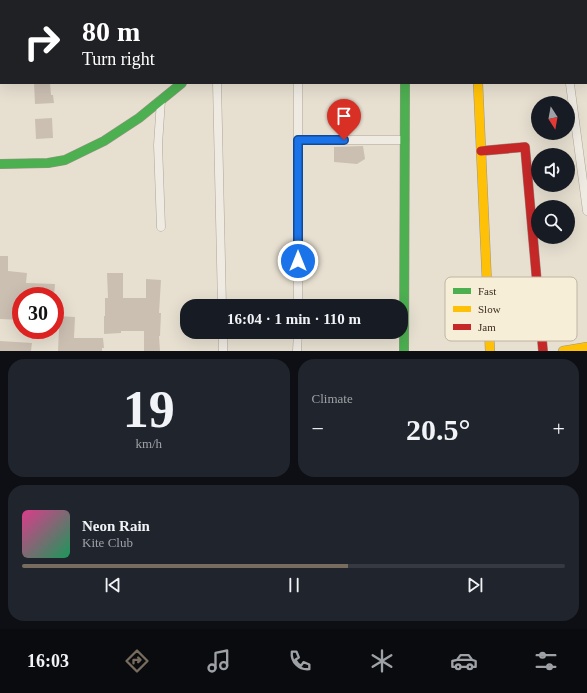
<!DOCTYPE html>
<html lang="en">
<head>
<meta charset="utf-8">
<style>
	body { margin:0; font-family:Georgia,serif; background:#20242c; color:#f1f3f6; height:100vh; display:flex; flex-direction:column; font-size:15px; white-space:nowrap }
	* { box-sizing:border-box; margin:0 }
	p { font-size:13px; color:#9ea1a6 }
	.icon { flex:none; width:22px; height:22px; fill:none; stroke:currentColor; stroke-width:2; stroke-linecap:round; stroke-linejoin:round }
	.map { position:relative; height:351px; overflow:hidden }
	.sheet { display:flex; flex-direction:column; gap:8px; padding:8px; background:#0d0f14; flex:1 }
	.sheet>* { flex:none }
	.guide { position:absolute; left:0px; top:0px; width:587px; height:84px; box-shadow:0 4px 16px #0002; background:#202124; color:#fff; overflow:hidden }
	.needle { width:26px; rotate:169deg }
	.controls { position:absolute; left:531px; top:96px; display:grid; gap:8px }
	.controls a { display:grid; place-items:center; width:44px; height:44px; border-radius:50%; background:#171b24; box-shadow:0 4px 16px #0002; font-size:20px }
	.speed { position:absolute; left:12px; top:287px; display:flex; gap:8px; font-size:20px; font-weight:700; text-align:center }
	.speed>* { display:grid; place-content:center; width:52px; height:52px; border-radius:50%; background:#171b24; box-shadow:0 4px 16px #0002; line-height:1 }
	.speed .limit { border:6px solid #d22; background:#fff; color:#111 }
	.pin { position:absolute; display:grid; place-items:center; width:34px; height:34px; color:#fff; margin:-41px -17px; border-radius:50% 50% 50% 0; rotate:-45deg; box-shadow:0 0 4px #0007 }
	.pin .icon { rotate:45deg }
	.me { position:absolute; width:44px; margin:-22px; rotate:0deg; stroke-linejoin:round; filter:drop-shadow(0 0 3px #0008) }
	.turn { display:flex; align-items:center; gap:14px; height:84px; padding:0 16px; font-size:18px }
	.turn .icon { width:52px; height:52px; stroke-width:2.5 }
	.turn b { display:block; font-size:28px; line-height:34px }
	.big { font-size:30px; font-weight:600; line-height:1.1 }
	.sheet .tile { flex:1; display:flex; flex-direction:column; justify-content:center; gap:6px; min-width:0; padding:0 14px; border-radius:16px; background:#20242c }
	.sheet .dial { align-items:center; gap:0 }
	.dial b { font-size:52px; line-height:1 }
	.song { display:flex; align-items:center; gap:12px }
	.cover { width:48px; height:48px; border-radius:6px; background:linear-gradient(135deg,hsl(330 70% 55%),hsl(150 70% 35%)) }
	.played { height:4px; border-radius:2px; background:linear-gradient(90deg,#786c5e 60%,#363941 60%) }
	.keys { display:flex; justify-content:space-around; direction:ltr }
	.heat { display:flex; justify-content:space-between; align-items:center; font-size:22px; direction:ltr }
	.sheet .tiles { flex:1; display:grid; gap:8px; grid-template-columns:1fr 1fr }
	.tile:last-child { grid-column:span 2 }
	.trip { position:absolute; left:180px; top:299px; width:228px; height:40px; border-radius:16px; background:#171b24; box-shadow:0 4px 16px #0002; font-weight:600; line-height:40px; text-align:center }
	.dock { display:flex; height:64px; justify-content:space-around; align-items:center; background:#090b0e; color:#9ea1a6 }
	.dock .icon { width:28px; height:28px }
	.dock .on { color:#786c5e }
	.dock b { font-size:18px; color:#f1f3f6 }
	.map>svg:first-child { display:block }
</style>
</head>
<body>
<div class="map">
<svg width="587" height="351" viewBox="0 0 587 351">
	<rect width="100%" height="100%" fill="#e7e0d1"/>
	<path fill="#cbbfb2" d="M34 83H50L51 95H53L54 103 35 104Z
		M52 118 53 138 36 139 35 119Z
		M363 146 365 159 357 164 334 162V147Z
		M0 256H8V271L27 273 26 283 55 284 54 296H21V320L0 319Z
		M107 273H123V298H146V279L161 280 159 313H161L160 336H159L160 351H144V331H121V333L104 334V316H105V298H108Z
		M57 316 75 317 74 338H103L104 348H102V351H58L59 329H56Z
		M0 341 32 343 31 351H0Z"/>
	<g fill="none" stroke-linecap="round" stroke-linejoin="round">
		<defs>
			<path id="street" d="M155 0V1
				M199 0V1
				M240 0V1
				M284 0V1
				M404 0V1
				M475 0V1
				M80 1 86 0
				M586 6H587
				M0 49H1
				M217 83 222 306
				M570 84 587 211
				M161 100 158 145 161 227
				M298 140H405
				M298 306V83
				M223 332V351
				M297 351 298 332"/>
			<path id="fast" d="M322 1 324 0
				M0 164 48 163 65 160 104 141 139 118 182 83
				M404 351 405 83"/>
			<path id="slow" d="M478 83 490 351
				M563 351 587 347"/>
			<path id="jam" d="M481 151 525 147 543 351"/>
		</defs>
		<use href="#street" stroke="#ada599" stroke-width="9"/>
		<use href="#fast" stroke="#9c958a" stroke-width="10"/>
		<use href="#slow" stroke="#9c958a" stroke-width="10"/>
		<use href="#jam" stroke="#9c958a" stroke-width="10"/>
		<use href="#street" stroke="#efebe3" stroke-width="8"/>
		<use href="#fast" stroke="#4caf50" stroke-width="9"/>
		<use href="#slow" stroke="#ffc107" stroke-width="9"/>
		<use href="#jam" stroke="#c62828" stroke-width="9"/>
	</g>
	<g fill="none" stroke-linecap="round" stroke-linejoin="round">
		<defs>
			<path id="route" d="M298 261V140H344"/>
		</defs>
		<use href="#route" stroke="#114b97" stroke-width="10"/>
		<use href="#route" stroke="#1a73e8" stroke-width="7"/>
	</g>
	<rect x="445" y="277" width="132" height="64" rx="6" fill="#f7eed8" stroke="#bfb4a1" stroke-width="1"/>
	<rect x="453" y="288" width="18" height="6" fill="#4caf50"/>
	<rect x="453" y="306" width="18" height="6" fill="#ffc107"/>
	<rect x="453" y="324" width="18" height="6" fill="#c62828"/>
	<g font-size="11" fill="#3d2e20">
		<text x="478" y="295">Fast</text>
		<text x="478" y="313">Slow</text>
		<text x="478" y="331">Jam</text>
	</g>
</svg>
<div class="controls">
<a><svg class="needle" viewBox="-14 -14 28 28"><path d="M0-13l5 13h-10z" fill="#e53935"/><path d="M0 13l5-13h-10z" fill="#9ea1a6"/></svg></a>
<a><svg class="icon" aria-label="sound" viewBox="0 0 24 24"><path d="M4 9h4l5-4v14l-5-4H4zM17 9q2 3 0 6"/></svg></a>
<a><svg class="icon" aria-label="search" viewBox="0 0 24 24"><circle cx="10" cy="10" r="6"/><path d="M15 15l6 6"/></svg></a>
</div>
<div class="speed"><div class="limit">30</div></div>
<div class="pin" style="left:344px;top:140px;background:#d93025"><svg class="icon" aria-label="arrive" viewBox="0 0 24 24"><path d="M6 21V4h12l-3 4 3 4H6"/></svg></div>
<svg class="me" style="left:298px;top:261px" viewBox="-20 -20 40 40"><circle r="17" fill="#1a73e8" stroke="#fff" stroke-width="3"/><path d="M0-11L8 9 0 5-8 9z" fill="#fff"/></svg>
<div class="trip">16:04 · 1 min · 110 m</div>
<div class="guide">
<div class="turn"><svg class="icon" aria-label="right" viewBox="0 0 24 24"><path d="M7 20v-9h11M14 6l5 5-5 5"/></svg><div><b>80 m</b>Turn right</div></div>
</div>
</div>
<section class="sheet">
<div class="tiles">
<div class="tile dial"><b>19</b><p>km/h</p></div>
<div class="tile"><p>Climate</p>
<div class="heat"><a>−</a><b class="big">20.5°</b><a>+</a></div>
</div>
<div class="tile">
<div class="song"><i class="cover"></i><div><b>Neon Rain</b><p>Kite Club</p></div></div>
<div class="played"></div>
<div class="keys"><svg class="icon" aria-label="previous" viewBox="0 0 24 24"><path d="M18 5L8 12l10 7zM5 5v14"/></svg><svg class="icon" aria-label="pause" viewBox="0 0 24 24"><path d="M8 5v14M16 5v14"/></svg><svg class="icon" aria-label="next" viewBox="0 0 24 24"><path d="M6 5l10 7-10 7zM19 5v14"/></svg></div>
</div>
</div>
</section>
<nav class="dock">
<b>16:03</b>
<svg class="icon on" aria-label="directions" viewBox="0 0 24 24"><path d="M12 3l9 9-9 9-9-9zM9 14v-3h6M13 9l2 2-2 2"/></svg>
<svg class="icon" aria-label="music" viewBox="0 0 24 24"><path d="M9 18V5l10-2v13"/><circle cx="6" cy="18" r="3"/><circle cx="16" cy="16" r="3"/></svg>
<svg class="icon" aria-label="phone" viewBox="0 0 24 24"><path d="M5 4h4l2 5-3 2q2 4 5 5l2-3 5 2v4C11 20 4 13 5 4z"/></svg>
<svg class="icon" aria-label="climate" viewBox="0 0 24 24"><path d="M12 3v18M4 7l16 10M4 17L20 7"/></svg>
<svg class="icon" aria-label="car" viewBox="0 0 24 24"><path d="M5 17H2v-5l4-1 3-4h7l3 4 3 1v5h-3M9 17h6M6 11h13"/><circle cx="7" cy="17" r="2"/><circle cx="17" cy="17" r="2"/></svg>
<svg class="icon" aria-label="filters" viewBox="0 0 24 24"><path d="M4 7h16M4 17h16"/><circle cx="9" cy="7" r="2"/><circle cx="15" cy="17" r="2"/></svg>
</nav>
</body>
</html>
